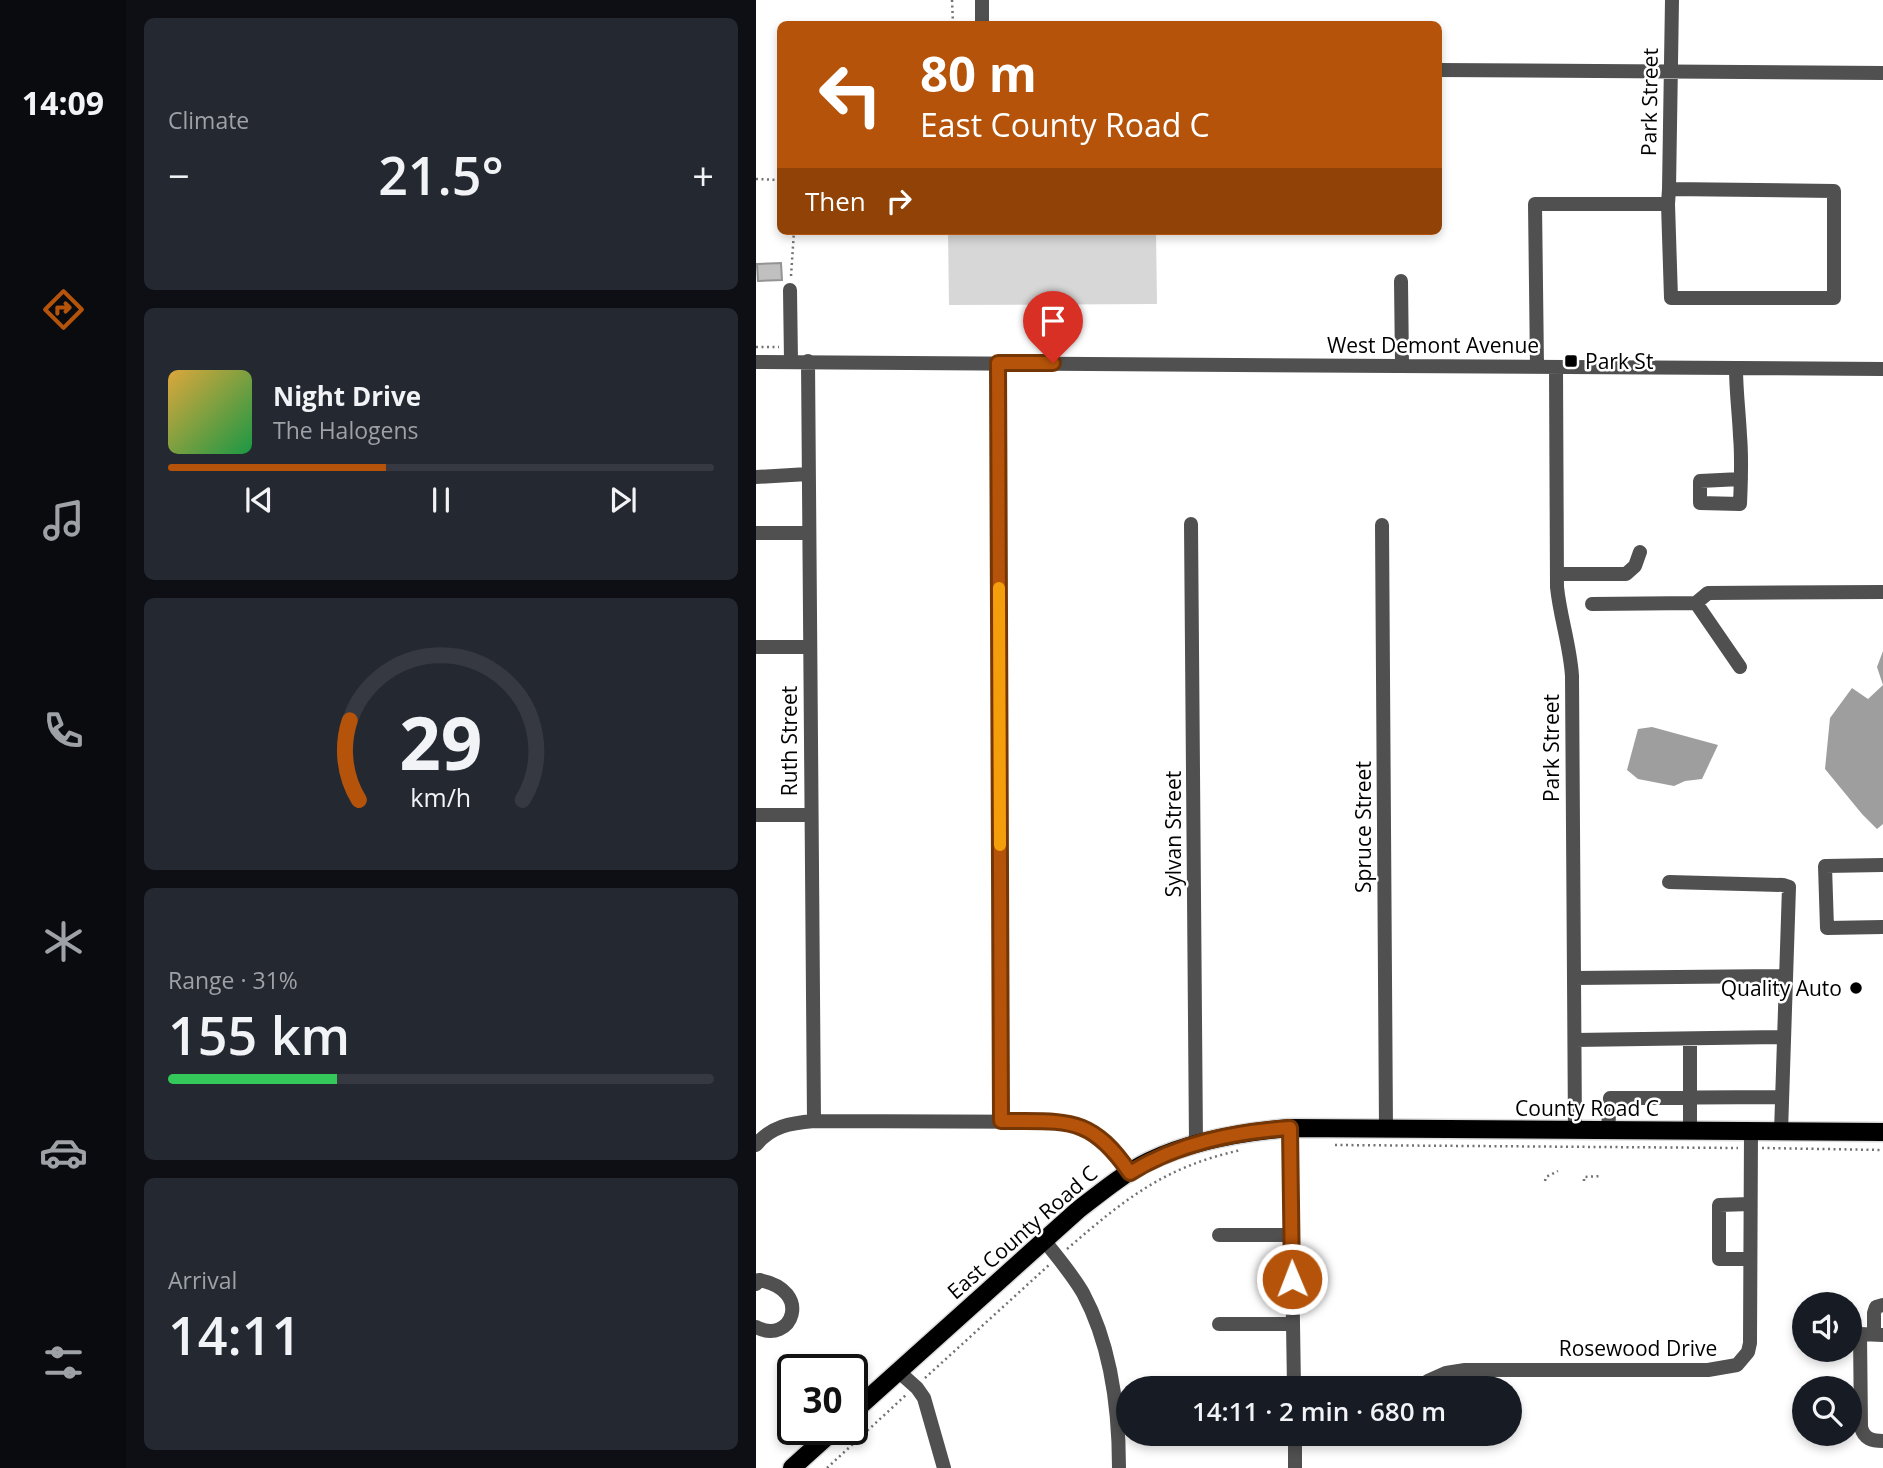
<!DOCTYPE html>
<html lang="en">
<head>
<meta charset="utf-8">
<style>
	body { margin:0; font-family:"Open Sans",sans-serif; background:#242831; color:#f1f3f6; height:100vh; display:flex; flex-direction:column; font-size:26px; white-space:nowrap }
	* { box-sizing:border-box; margin:0 }
	p { font-size:23px; color:#9ea1a6 }
	.icon { flex:none; width:38px; height:38px; fill:none; stroke:currentColor; stroke-width:2; stroke-linecap:round; stroke-linejoin:round }
	.map { position:relative; flex:1; overflow:hidden }
	.drawer { display:flex; flex-direction:column; gap:18px; padding:18px; background:#0d0f14; width:630px }
	.drawer>* { flex:none }
	.guide { position:absolute; left:21px; top:21px; width:665px; height:214px; border-radius:10px; box-shadow:0 4px 10px #0003; background:#b45309; color:#fff; overflow:hidden }
	.buttons { position:absolute; left:1036px; top:1292px; display:grid; gap:14px }
	.buttons a { display:grid; place-items:center; width:70px; height:70px; border-radius:50%; background:#171b24; box-shadow:0 4px 10px #0003; font-size:35px }
	.speed { position:absolute; left:21px; top:1354px; display:flex; gap:14px; font-size:35px; font-weight:700; text-align:center }
	.speed>* { display:grid; place-content:center; width:91px; height:91px; border-radius:50%; background:#171b24; box-shadow:0 4px 10px #0003; line-height:1 }
	.speed .limit { border:4px solid #111; border-radius:10px; background:#fff; color:#111 }
	.pin { position:absolute; display:grid; place-items:center; width:60px; height:60px; color:#fff; margin:-72px -30px; border-radius:50% 50% 50% 0; rotate:-45deg; box-shadow:0 0 7px #0007 }
	.pin .icon { rotate:45deg }
	.me { position:absolute; width:77px; margin:-38px; rotate:359deg; stroke-linejoin:round; filter:drop-shadow(0 0 5px #0008) }
	.turn { display:flex; align-items:center; gap:24px; height:147px; padding:0 28px; font-size:32px }
	.turn .icon { width:91px; height:91px; stroke-width:2.5 }
	.turn b { display:block; font-size:49px; line-height:60px }
	.then { display:flex; align-items:center; height:66px; padding:0 28px; background:#0003; gap:14px; font-size:26px }
	.big { font-size:52px; font-weight:600; line-height:1.1 }
	.drawer .widget { flex:1; display:flex; flex-direction:column; justify-content:center; gap:10px; min-width:0; padding:0 24px; border-radius:10px; background:#242831 }
	.drawer .dial { align-items:center; gap:0 }
	.dial svg { height:182px; overflow:visible; fill:none; stroke:#363941; stroke-width:7; stroke-linecap:round; text-anchor:middle }
	.dial text { fill:#f1f3f6; stroke:none }
	.song { display:flex; align-items:center; gap:21px }
	.cover { width:84px; height:84px; border-radius:10px; background:linear-gradient(135deg,hsl(40 70% 55%),hsl(140 70% 35%)) }
	.played { height:7px; border-radius:4px; background:linear-gradient(90deg,#b45309 40%,#363941 40%) }
	.keys { display:flex; justify-content:space-around; direction:ltr }
	.heat { display:flex; justify-content:space-between; align-items:center; font-size:38px; direction:ltr }
	.charge { height:10px; border-radius:5px; background:linear-gradient(90deg,#34c759 31%,#363941 0) }
	.trip { position:absolute; left:360px; top:1376px; width:406px; height:70px; border-radius:35px; background:#171b24; box-shadow:0 4px 10px #0003; font-weight:600; line-height:70px; text-align:center }
	main { display:flex; flex:1; min-height:0 }
	.tab-bar { display:flex; flex-direction:column; width:126px; justify-content:space-around; align-items:center; background:#090b0e; color:#9ea1a6 }
	.tab-bar .icon { width:49px; height:49px }
	.tab-bar .on { color:#b45309 }
	.tab-bar b { font-size:32px; color:#f1f3f6 }
	.map>svg:first-child { display:block }
</style>
</head>
<body>
<main>
<nav class="tab-bar">
<b>14:09</b>
<svg class="icon on" aria-label="directions" viewBox="0 0 24 24"><path d="M12 3l9 9-9 9-9-9zM9 14v-3h6M13 9l2 2-2 2"/></svg>
<svg class="icon" aria-label="music" viewBox="0 0 24 24"><path d="M9 18V5l10-2v13"/><circle cx="6" cy="18" r="3"/><circle cx="16" cy="16" r="3"/></svg>
<svg class="icon" aria-label="phone" viewBox="0 0 24 24"><path d="M5 4h4l2 5-3 2q2 4 5 5l2-3 5 2v4C11 20 4 13 5 4z"/></svg>
<svg class="icon" aria-label="climate" viewBox="0 0 24 24"><path d="M12 3v18M4 7l16 10M4 17L20 7"/></svg>
<svg class="icon" aria-label="car" viewBox="0 0 24 24"><path d="M5 17H2v-5l4-1 3-4h7l3 4 3 1v5h-3M9 17h6M6 11h13"/><circle cx="7" cy="17" r="2"/><circle cx="17" cy="17" r="2"/></svg>
<svg class="icon" aria-label="filters" viewBox="0 0 24 24"><path d="M4 7h16M4 17h16"/><circle cx="9" cy="7" r="2"/><circle cx="15" cy="17" r="2"/></svg>
</nav>
<section class="drawer">
<div class="widget"><p>Climate</p>
<div class="heat"><a>−</a><b class="big">21.5°</b><a>+</a></div>
</div>
<div class="widget">
<div class="song"><i class="cover"></i><div><b>Night Drive</b><p>The Halogens</p></div></div>
<div class="played"></div>
<div class="keys"><svg class="icon" aria-label="previous" viewBox="0 0 24 24"><path d="M18 5L8 12l10 7zM5 5v14"/></svg><svg class="icon" aria-label="pause" viewBox="0 0 24 24"><path d="M8 5v14M16 5v14"/></svg><svg class="icon" aria-label="next" viewBox="0 0 24 24"><path d="M6 5l10 7-10 7zM19 5v14"/></svg></div>
</div>
<div class="widget dial"><svg viewBox="0 0 100 80">
<path d="M14 69A42 42 0 1 1 86 69"/>
<path d="M14 69A42 42 0 0 1 10 34" stroke="#b45309"/>
<text x="50" y="56" font-size="32" font-weight="700">29</text>
<text x="50" y="72" font-size="11">km/h</text>
</svg></div>
<div class="widget"><p>Range · 31%</p><b class="big">155 km</b><div class="charge"></div></div>
<div class="widget"><p>Arrival</p><b class="big">14:11</b></div>
</section>
<div class="map">
<svg width="1127" height="1468" viewBox="0 0 1127 1468">
	<rect width="100%" height="100%" fill="#fff"/>
	<path fill="#d7d7d7" d="M192 231H400L401 304 193 305Z"/>
	<path fill="#9e9e9e" d="M1127 651V824L1121 829 1106 814 1069 769 1074 718 1096 688 1112 699 1127 685 1121 667Z
		M896 727 962 745 946 779 929 781 918 786 882 779 871 770 882 729Z"/>
	<path fill="#c0c0c0" stroke="#949494" stroke-width="2" d="M25 263 26 280 2 281 1 264Z"/>
	<g fill="none" stroke-linecap="round" stroke-linejoin="round">
		<defs>
			<path id="major" d="M96 1413 322 1210C344 1193 368 1173 393 1161 437 1140 486 1132 534 1128L1127 1132
				M36 1468 78 1430"/>
		</defs>
		<use href="#major" stroke="#dbdbdb" stroke-width="21"/>
		<path stroke="#727272" stroke-width="2.5" stroke-dasharray="2 3.5" stroke-linecap="butt" d="M196 0 197 24
			M0 179 24 180
			M35 276 38 231
			M0 347H23
			M579 1145 982 1148
			M1006 1148 1127 1150
			M789 1181 790 1177 802 1171
			M828 1181V1177L845 1176
			M311 1249C369 1199 408 1167 485 1150
			M169 1378 293 1265
			M71 1468 151 1394"/>
		<path stroke="#505050" stroke-width="14" d="M226 0V24
			M682 70 1127 73
			M913 189 1078 191V298H915L912 204 913 189 916 0
			M645 281 646 365
			M34 290 35 361
			M52 361 58 1121
			M0 362 1127 369
			M242 363 245 1121
			M781 366 779 204H912
			M800 367 801 587C804 617 814 645 816 676L819 1131
			M980 368C980 391 983 413 984 436 986 458 985 482 984 504L944 503V481L985 479
			M0 477 52 474
			M435 524 440 1144
			M626 525 630 1129
			M0 533H53
			M801 574H870L879 566 884 552
			M940 603 984 667
			M836 604 940 603 952 593 1127 592
			M0 647H54
			M0 815H55
			M1127 865 1069 866 1071 928 1127 927
			M913 882 1027 885 1033 887 1025 1132
			M818 978 1030 976
			M819 1040 1028 1037
			M534 1128 538 1388
			M852 1131 854 1098 1026 1097
			M934 1132V1039
			M0 1145C15 1126 35 1123 58 1121L305 1122C341 1130 354 1143 374 1173
			M463 1235H536
			M288 1240C301 1257 316 1274 327 1293 355 1345 363 1409 363 1468
			M994 1259H963V1205L994 1204
			M0 1284 3 1280C58 1290 36 1346 0 1327
			M463 1324H537
			M1118 1334V1313L1120 1307 1127 1305
			M1127 1335 1104 1334 1105 1427C1108 1439 1116 1441 1127 1441
			M142 1371 161 1388 168 1398 188 1468
			M672 1381 690 1373 709 1370H952L981 1365 992 1352 994 1343 995 1132
			M539 1433V1468"/>
		<use href="#major" stroke="#000" stroke-width="18"/>
	</g>
	<g fill="none" stroke-linecap="round" stroke-linejoin="round">
		<defs>
			<path id="route" d="M297 363H242L245 1121C310 1122 334 1114 374 1173 422 1143 478 1132 534 1128L536 1279"/>
		</defs>
		<use href="#route" stroke="#753606" stroke-width="18"/>
		<use href="#route" stroke="#b45309" stroke-width="12"/>
		<path stroke="#f59e0b" stroke-width="12" d="M243 588 244 845"/>
	</g>
	<g fill="#000" stroke="#fff" stroke-width="2.5">
		<rect x="808" y="354" width="14" height="14" rx="3.5"/>
		<circle cx="1100" cy="988" r="7"/>
	</g>
	<g text-anchor="middle" dominant-baseline="central" stroke-width="5" stroke-linejoin="round" paint-order="stroke">
		<g font-size="21" fill="#000" stroke="#fff">
			<text transform="translate(893 102) rotate(-89)">Park Street</text>
			<text x="677" y="345">West Demont Avenue</text>
			<text transform="translate(33 741) rotate(-90)">Ruth Street</text>
			<text transform="translate(795 748) rotate(-90)">Park Street</text>
			<text transform="translate(607 827) rotate(-90)">Spruce Street</text>
			<text transform="translate(417 834) rotate(-90)">Sylvan Street</text>
			<text x="831" y="1108">County Road C</text>
			<text transform="translate(266 1232) rotate(-41)">East County Road C</text>
			<text x="882" y="1348">Rosewood Drive</text>
		</g>
		<g font-size="21" fill="#000" stroke="#fff" text-anchor="start">
			<text x="829" y="361">Park St</text>
			<text x="1086" y="988" text-anchor="end">Quality Auto</text>
		</g>
	</g>
</svg>
<div class="buttons">
<a><svg class="icon" aria-label="sound" viewBox="0 0 24 24"><path d="M4 9h4l5-4v14l-5-4H4zM17 9q2 3 0 6"/></svg></a>
<a><svg class="icon" aria-label="search" viewBox="0 0 24 24"><circle cx="10" cy="10" r="6"/><path d="M15 15l6 6"/></svg></a>
</div>
<div class="speed"><div class="limit">30</div></div>
<div class="pin" style="left:297px;top:363px;background:#d93025"><svg class="icon" aria-label="arrive" viewBox="0 0 24 24"><path d="M6 21V4h12l-3 4 3 4H6"/></svg></div>
<svg class="me" style="left:536px;top:1279px" viewBox="-20 -20 40 40"><circle r="17" fill="#b45309" stroke="#fff" stroke-width="3"/><path d="M0-11L8 9 0 5-8 9z" fill="#fff"/></svg>
<div class="trip">14:11 · 2 min · 680 m</div>
<div class="guide">
<div class="turn"><svg class="icon" aria-label="left" viewBox="0 0 24 24"><path d="M17 20v-9H6M10 6l-5 5 5 5"/></svg><div><b>80 m</b>East County Road C</div></div>
<div class="then">Then<svg class="icon" aria-label="right" viewBox="0 0 24 24"><path d="M7 20v-9h11M14 6l5 5-5 5"/></svg></div>
</div>
</div>
</main>
</body>
</html>
